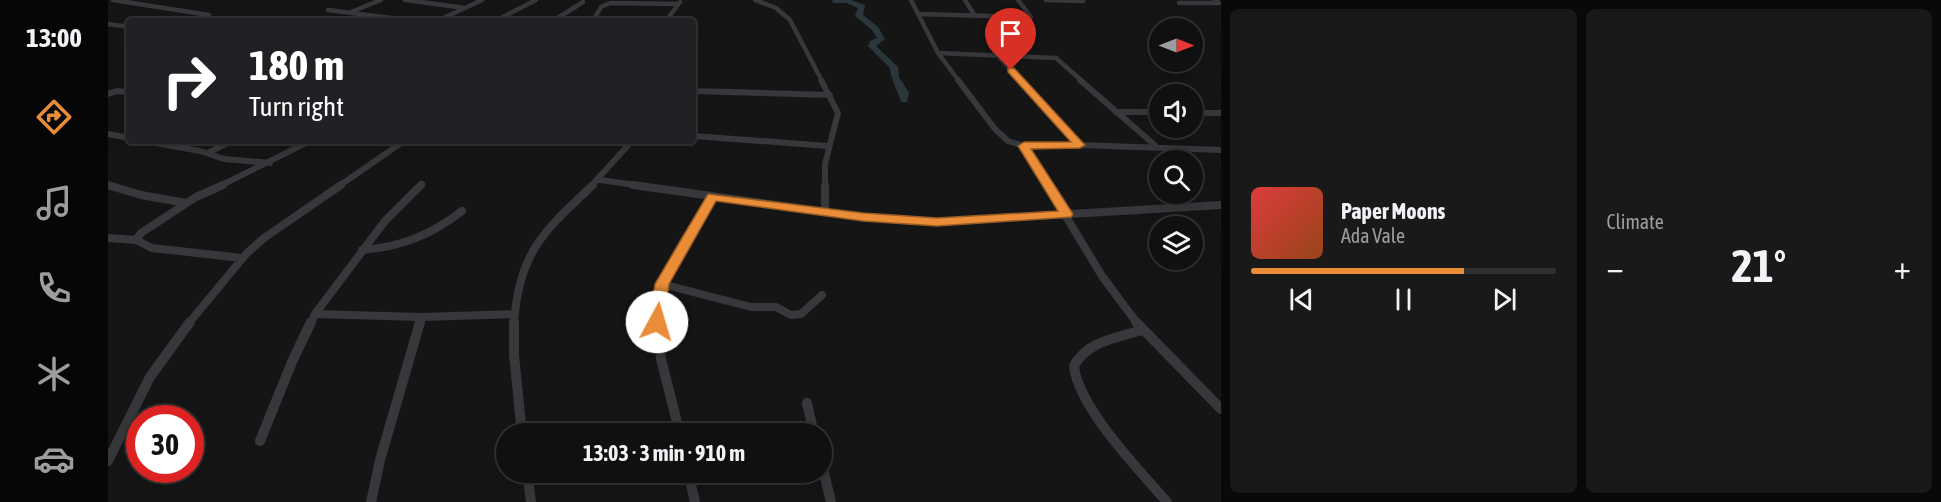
<!DOCTYPE html>
<html lang="en">
<head>
<meta charset="utf-8">
<style>
	body { margin:0; font-family:"Asap Condensed",sans-serif; background:#191919; color:#f1f3f6; height:100vh; display:flex; flex-direction:column; font-size:22px; white-space:nowrap }
	* { box-sizing:border-box; margin:0 }
	p { font-size:20px; color:#9c9d9f }
	.icon { flex:none; width:33px; height:33px; fill:none; stroke:currentColor; stroke-width:2; stroke-linecap:round; stroke-linejoin:round }
	.map { position:relative; flex:1; overflow:hidden }
	.drawer { display:flex; flex-direction:column; gap:9px; padding:9px; background:#090909; width:720px }
	.drawer>* { flex:none }
	.banner { position:absolute; left:18px; top:18px; width:570px; height:126px; border-radius:6px; box-shadow:0 6px 24px #0002,0 0 0 2px #303030; background:#202124; color:#fff; overflow:hidden }
	.needle { width:39px; rotate:90deg }
	.controls { position:absolute; left:1041px; top:18px; display:grid; gap:12px }
	.controls a { display:grid; place-items:center; width:54px; height:54px; border-radius:50%; background:#101010; box-shadow:0 6px 24px #0002,0 0 0 2px #303030; font-size:30px }
	.speed { position:absolute; left:18px; top:405px; display:flex; gap:12px; font-size:30px; font-weight:700; text-align:center }
	.speed>* { display:grid; place-content:center; width:78px; height:78px; border-radius:50%; background:#101010; box-shadow:0 6px 24px #0002,0 0 0 2px #303030; line-height:1 }
	.speed .limit { border:9px solid #d22; background:#fff; color:#111 }
	.pin { position:absolute; display:grid; place-items:center; width:51px; height:51px; color:#fff; margin:-62px -26px; border-radius:50% 50% 50% 0; rotate:-45deg; box-shadow:0 0 6px #0007 }
	.pin .icon { rotate:45deg }
	.me { position:absolute; width:66px; margin:-33px; rotate:6deg; stroke-linejoin:round; filter:drop-shadow(0 0 4px #0008) }
	.turn { display:flex; align-items:center; gap:21px; height:126px; padding:0 24px; font-size:27px }
	.turn .icon { width:78px; height:78px; stroke-width:2.5 }
	.turn b { display:block; font-size:42px; line-height:51px }
	.big { font-size:45px; font-weight:700; line-height:1.1 }
	.drawer .tile { flex:1; display:flex; flex-direction:column; justify-content:center; gap:9px; min-width:0; padding:0 21px; border-radius:9px; background:#191919 }
	.song { display:flex; align-items:center; gap:18px }
	.cover { width:72px; height:72px; border-radius:9px; background:linear-gradient(135deg,hsl(0 70% 55%),hsl(20 70% 35%)) }
	.played { height:6px; border-radius:3px; background:linear-gradient(90deg,#eb8d38 70%,#303030 70%) }
	.keys { display:flex; justify-content:space-around; direction:ltr }
	.heat { display:flex; justify-content:space-between; align-items:center; font-size:33px; direction:ltr }
	.drawer .tiles { flex:1; display:grid; gap:9px; grid-template-columns:repeat(2,1fr) }
	.trip { position:absolute; left:388px; top:423px; width:336px; height:60px; border-radius:30px; background:#101010; box-shadow:0 6px 24px #0002,0 0 0 2px #303030; font-weight:700; line-height:60px; text-align:center }
	main { display:flex; flex:1; min-height:0 }
	.menu { display:flex; flex-direction:column; width:108px; justify-content:space-around; align-items:center; background:#060606; color:#9c9d9f }
	.menu .icon { width:42px; height:42px }
	.menu .on { color:#eb8d38 }
	.menu b { font-size:27px; color:#f1f3f6 }
	.map>svg:first-child { display:block }
</style>
</head>
<body>
<main>
<nav class="menu">
<b>13:00</b>
<svg class="icon on" aria-label="directions" viewBox="0 0 24 24"><path d="M12 3l9 9-9 9-9-9zM9 14v-3h6M13 9l2 2-2 2"/></svg>
<svg class="icon" aria-label="music" viewBox="0 0 24 24"><path d="M9 18V5l10-2v13"/><circle cx="6" cy="18" r="3"/><circle cx="16" cy="16" r="3"/></svg>
<svg class="icon" aria-label="phone" viewBox="0 0 24 24"><path d="M5 4h4l2 5-3 2q2 4 5 5l2-3 5 2v4C11 20 4 13 5 4z"/></svg>
<svg class="icon" aria-label="climate" viewBox="0 0 24 24"><path d="M12 3v18M4 7l16 10M4 17L20 7"/></svg>
<svg class="icon" aria-label="car" viewBox="0 0 24 24"><path d="M5 17H2v-5l4-1 3-4h7l3 4 3 1v5h-3M9 17h6M6 11h13"/><circle cx="7" cy="17" r="2"/><circle cx="17" cy="17" r="2"/></svg>
</nav>
<div class="map">
<svg width="1113" height="502" viewBox="0 0 1113 502">
	<rect width="100%" height="100%" fill="#151516"/>
	<g fill="none" stroke-linecap="round" stroke-linejoin="round">
		<path fill="#2b363a" fill-rule="evenodd" d="M724 0H743L757 5 755 15 770 27 777 39 768 46 790 67 791 77 801 93 799 102H793C790 91 783 80 782 68L760 46 762 41 769 38 764 30 747 16 750 8 738 3H725Z"/>
		<path stroke="#36383b" stroke-width="4.5" d="M5 0 101 15
			M297 0 357 8 329 21
			M647 0 668 8 682 20 714 81
			M803 0 830 53 851 81
			M857 0 867 16
			M910 0 923 17
			M938 0 975 1
			M1071 3H1111L1107 0
			M357 8 374 0
			M220 10 307 21
			M243 12 273 0
			M810 14 923 17
			M387 21 428 0
			M445 21 475 2
			M485 21 493 7 502 3 570 4
			M558 21 572 2
			M0 24 21 27
			M830 53 948 58 974 81
			M889 55 913 81"/>
		<path stroke="#36383b" stroke-width="6" d="M713 80 730 113 717 164V186
			M850 80 887 129 900 141 916 146 972 145 1113 150
			M912 80 972 145
			M972 80 1049 147
			M585 91 722 95
			M0 94 9 91 21 92
			M1008 112H1052
			M1084 113H1113
			M0 134 21 138
			M585 136 720 146
			M37 141 92 151 116 159 162 163
			M916 146 940 186
			M100 153 123 141
			M492 180 535 186
			M0 185 4 186
			M112 186 202 141
			M231 186 296 141
			M312 186 314 184
			M483 186 524 141"/>
		<path stroke="#36383b" stroke-width="8" d="M0 185 33 195 78 203
			M115 185 88 197 33 233 28 240 44 248 134 258
			M525 185 755 217 829 222 1113 205
			M717 185V212
			M939 185 994 276 1029 323
			M0 238 28 240
			M254 250C293 247 323 235 354 211
			M554 284 643 307H668L683 315 693 314 714 295
			M207 314 313 317 406 314
			M81 323 138 254 156 238 233 185
			M203 323 207 314 277 221 313 185
			M311 323 313 317
			M406 323C411 252 436 231 485 185
			M549 323C549 274 579 235 605 196"/>
		<path stroke="#36383b" stroke-width="10" d="M406 322V355L414 434
			M549 322 553 359 572 434
			M1028 322 1113 409
			M1034 330C1009 338 979 341 966 366 970 407 1031 470 1059 502
			M699 403 706 434
			M152 441 184 362 203 322
			M0 461 42 377 82 322
			M714 465 723 502
			M419 472 423 502
			M580 472 587 502
			M263 502 272 460 312 322"/>
	</g>
	<path fill="#eb8d38" stroke="#995c24" stroke-width="1.5" d="M900 68H906L977 145 972 148 923 149 965 214 963 217 829 226 755 221 608 201 561 284 556 322 554 326H543L541 322 547 284 600 194 755 213 829 218 950 211 910 146 916 142H963L900 72Z"/>
</svg>
<div class="controls">
<a><svg class="needle" viewBox="-14 -14 28 28"><path d="M0-13l5 13h-10z" fill="#e53935"/><path d="M0 13l5-13h-10z" fill="#9c9d9f"/></svg></a>
<a><svg class="icon" aria-label="sound" viewBox="0 0 24 24"><path d="M4 9h4l5-4v14l-5-4H4zM17 9q2 3 0 6"/></svg></a>
<a><svg class="icon" aria-label="search" viewBox="0 0 24 24"><circle cx="10" cy="10" r="6"/><path d="M15 15l6 6"/></svg></a>
<a><svg class="icon" aria-label="layers" viewBox="0 0 24 24"><path d="M12 4l9 5-9 5-9-5zM3 14l9 5 9-5"/></svg></a>
</div>
<div class="speed"><div class="limit">30</div></div>
<div class="pin" style="left:903px;top:70px;background:#d93025"><svg class="icon" aria-label="arrive" viewBox="0 0 24 24"><path d="M6 21V4h12l-3 4 3 4H6"/></svg></div>
<svg class="me" style="left:549px;top:322px" viewBox="-20 -20 40 40"><circle r="19" fill="#fff"/><path d="M0-13L10 11 0 6-10 11z" fill="#eb8d38"/></svg>
<div class="trip">13:03 · 3 min · 910 m</div>
<div class="banner">
<div class="turn"><svg class="icon" aria-label="right" viewBox="0 0 24 24"><path d="M7 20v-9h11M14 6l5 5-5 5"/></svg><div><b>180 m</b>Turn right</div></div>
</div>
</div>
<section class="drawer">
<div class="tiles">
<div class="tile">
<div class="song"><i class="cover"></i><div><b>Paper Moons</b><p>Ada Vale</p></div></div>
<div class="played"></div>
<div class="keys"><svg class="icon" aria-label="previous" viewBox="0 0 24 24"><path d="M18 5L8 12l10 7zM5 5v14"/></svg><svg class="icon" aria-label="pause" viewBox="0 0 24 24"><path d="M8 5v14M16 5v14"/></svg><svg class="icon" aria-label="next" viewBox="0 0 24 24"><path d="M6 5l10 7-10 7zM19 5v14"/></svg></div>
</div>
<div class="tile"><p>Climate</p>
<div class="heat"><a>−</a><b class="big">21°</b><a>+</a></div>
</div>
</div>
</section>
</main>
</body>
</html>
